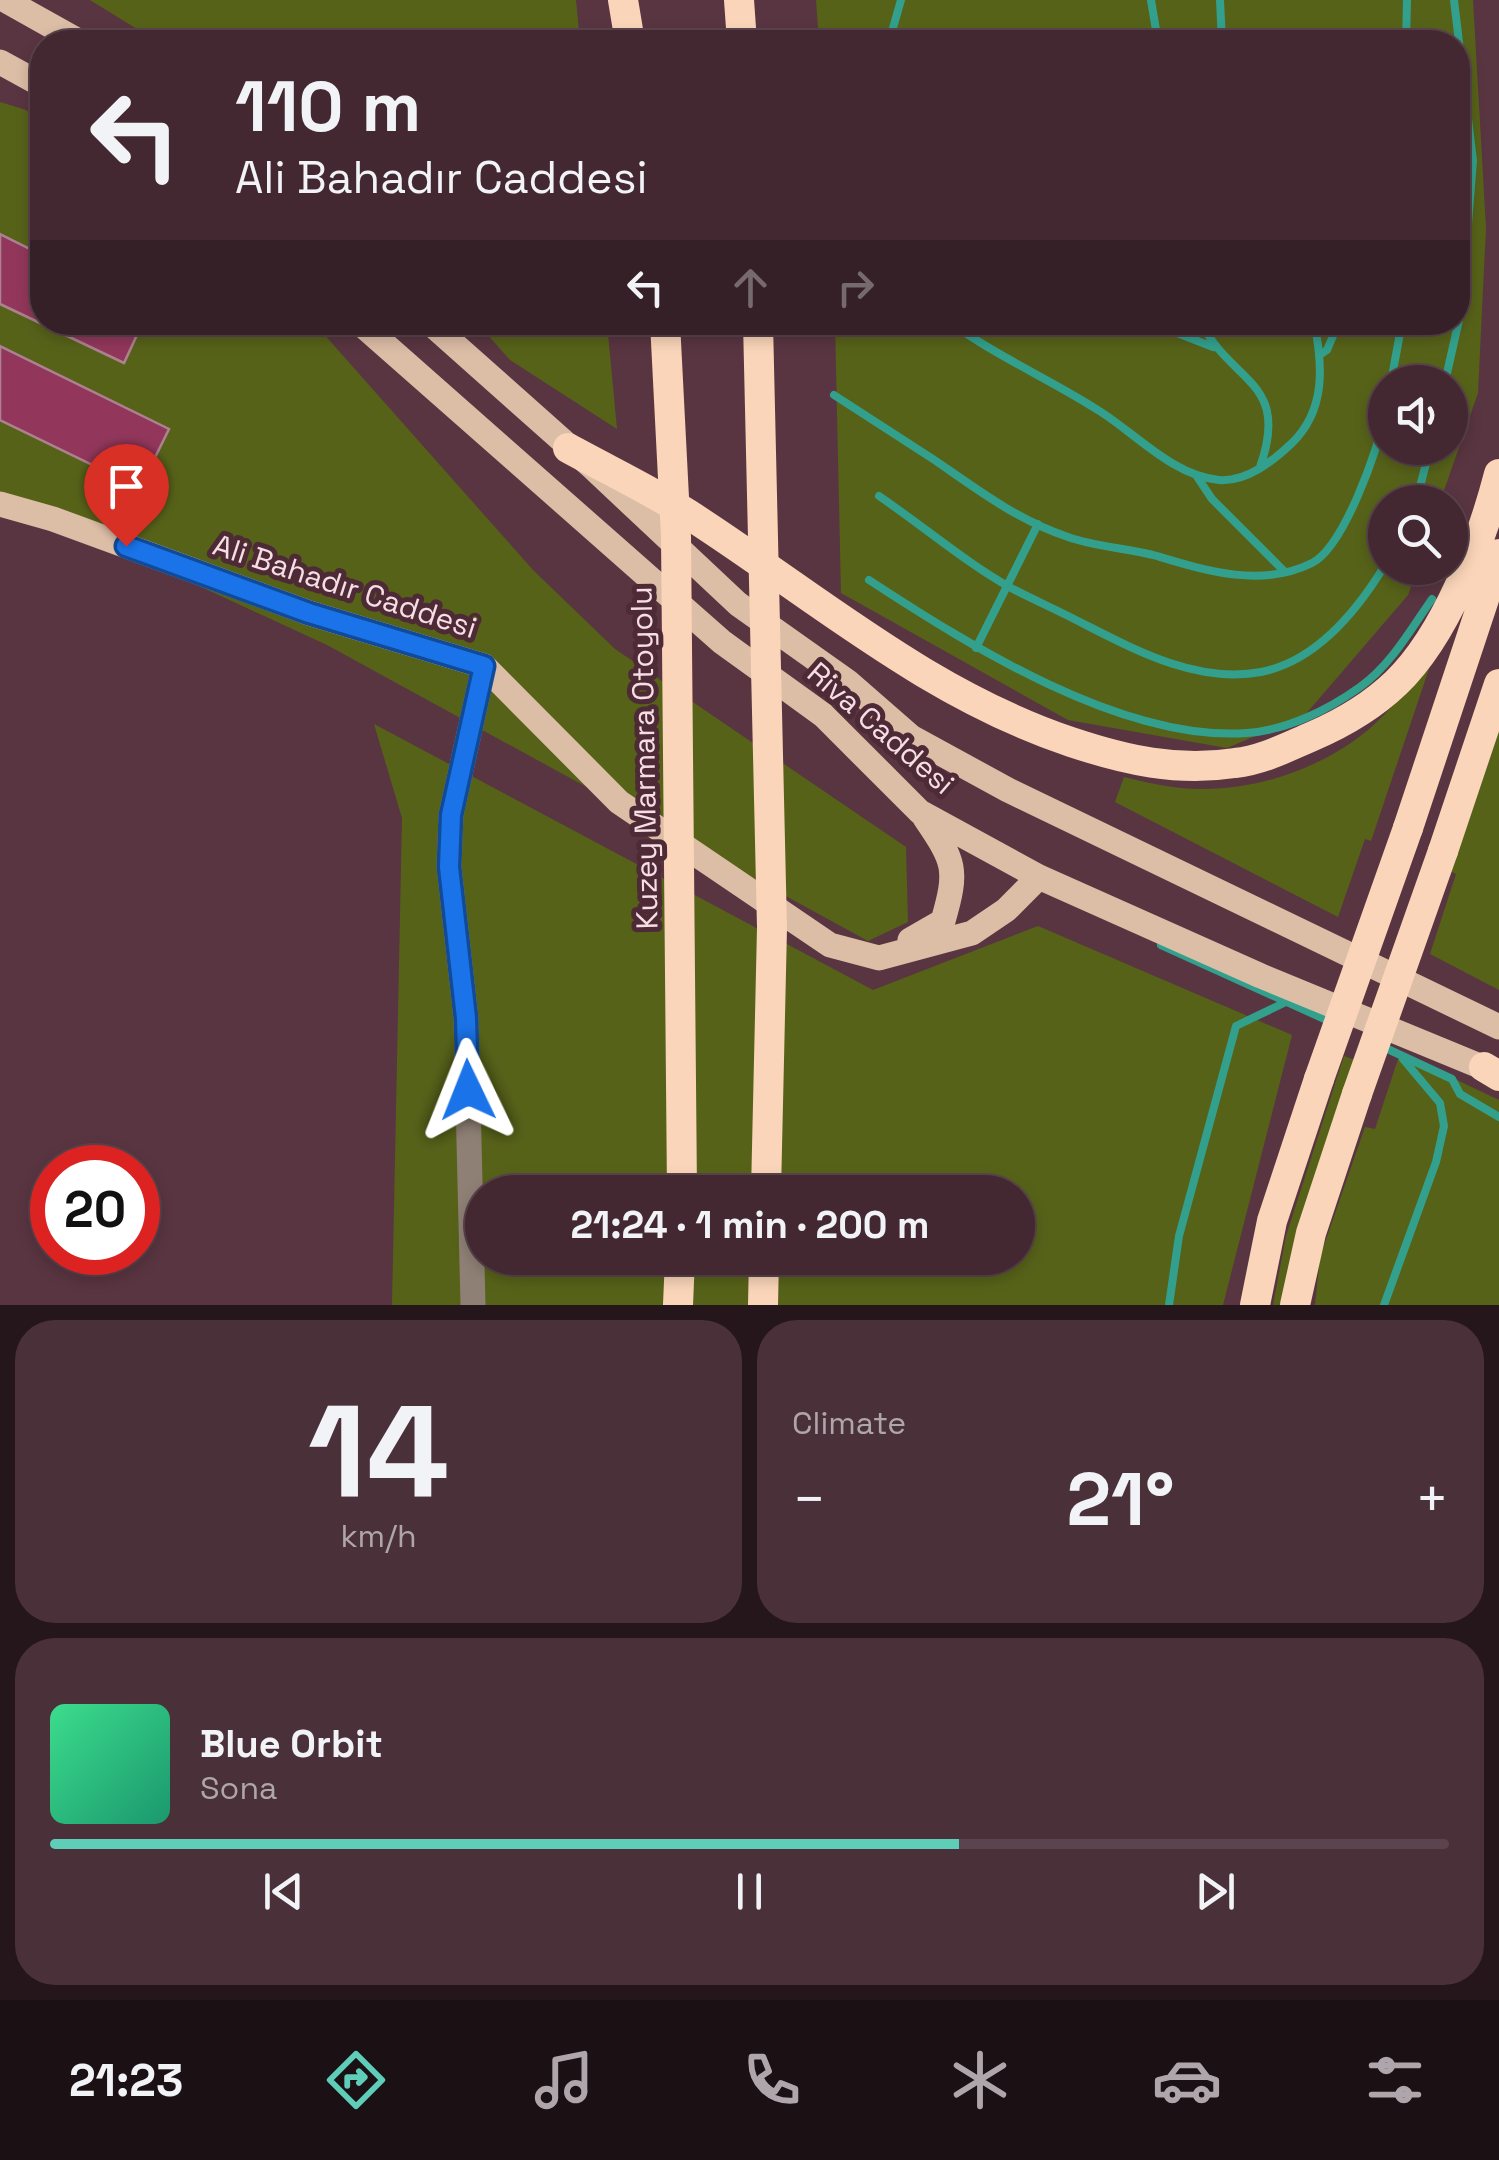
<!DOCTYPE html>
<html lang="en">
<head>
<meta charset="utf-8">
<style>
	body { margin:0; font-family:"Space Grotesk",sans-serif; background:#4a3039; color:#f1f3f6; height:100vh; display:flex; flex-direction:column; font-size:38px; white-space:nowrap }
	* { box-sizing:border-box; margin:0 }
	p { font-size:32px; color:#afa6ab }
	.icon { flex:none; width:55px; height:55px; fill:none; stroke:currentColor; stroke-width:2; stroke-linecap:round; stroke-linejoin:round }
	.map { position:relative; height:1305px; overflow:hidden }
	.sheet { display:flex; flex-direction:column; gap:15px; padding:15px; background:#25161b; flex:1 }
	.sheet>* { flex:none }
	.banner { position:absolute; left:30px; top:30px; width:1440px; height:305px; border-radius:40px; box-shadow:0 5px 15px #0003,0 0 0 2px #5b444d; background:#432831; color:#f1f3f6; overflow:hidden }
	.controls { position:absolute; left:1368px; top:365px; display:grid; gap:20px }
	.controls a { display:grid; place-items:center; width:100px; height:100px; border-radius:50%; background:#432831; box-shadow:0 5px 15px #0003,0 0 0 2px #5b444d; font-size:50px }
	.speed { position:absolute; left:30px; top:1145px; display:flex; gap:20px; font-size:50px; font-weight:700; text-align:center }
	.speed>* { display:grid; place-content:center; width:130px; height:130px; border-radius:50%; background:#432831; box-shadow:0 5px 15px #0003,0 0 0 2px #5b444d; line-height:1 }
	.speed .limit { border:15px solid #d22; background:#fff; color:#111 }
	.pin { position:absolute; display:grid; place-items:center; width:85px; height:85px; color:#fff; margin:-102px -42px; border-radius:50% 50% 50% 0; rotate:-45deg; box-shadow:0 0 10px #0007 }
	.pin .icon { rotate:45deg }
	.me { position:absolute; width:110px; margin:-55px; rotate:358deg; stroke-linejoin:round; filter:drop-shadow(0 0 8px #0008) }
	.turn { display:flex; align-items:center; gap:35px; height:210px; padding:0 40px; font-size:45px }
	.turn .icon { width:130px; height:130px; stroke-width:2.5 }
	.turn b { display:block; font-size:70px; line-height:85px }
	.lanes { display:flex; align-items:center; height:95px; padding:0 40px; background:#0003; justify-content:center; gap:50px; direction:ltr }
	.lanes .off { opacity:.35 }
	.big { font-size:75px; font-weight:700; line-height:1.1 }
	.sheet .widget { flex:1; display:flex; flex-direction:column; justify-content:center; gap:15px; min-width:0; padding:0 35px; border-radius:40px; background:#4a3039 }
	.sheet .dial { align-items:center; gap:0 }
	.dial b { font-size:130px; line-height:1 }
	.song { display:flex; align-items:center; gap:30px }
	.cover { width:120px; height:120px; border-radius:15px; background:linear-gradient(135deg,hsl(150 70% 55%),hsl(160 70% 35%)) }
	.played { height:10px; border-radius:5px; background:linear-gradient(90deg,#5eceb8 65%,#5b444d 65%) }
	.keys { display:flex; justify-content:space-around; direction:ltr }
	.heat { display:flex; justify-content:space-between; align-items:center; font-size:55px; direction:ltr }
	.sheet .tiles { flex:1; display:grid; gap:15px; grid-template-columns:1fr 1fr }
	.widget:last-child { grid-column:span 2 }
	.trip { position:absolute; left:465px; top:1175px; width:570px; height:100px; border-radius:50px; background:#432831; box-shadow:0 5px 15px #0003,0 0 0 2px #5b444d; font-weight:700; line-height:100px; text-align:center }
	.tabs { display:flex; height:160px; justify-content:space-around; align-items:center; background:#1b1014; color:#afa6ab }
	.tabs .icon { width:70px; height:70px }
	.tabs .current { color:#5eceb8 }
	.tabs b { font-size:45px; color:#f1f3f6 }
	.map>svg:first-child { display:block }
</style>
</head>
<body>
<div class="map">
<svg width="1499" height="1305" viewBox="0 0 1499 1305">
	<rect width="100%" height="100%" fill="#593541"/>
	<path fill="#576219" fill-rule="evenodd" d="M90 0H576L580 42H158Z
		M816 0H1473L1486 228 1478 393 1440 502H1385V568H1418L1408 595 1305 715 1227 748 1068 720 841 593 835 323 1458 322V42H819ZM1450 382V448H1385V382Z
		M0 102 26 110 42 122V322L314 323 533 570 615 649 906 847 908 922 868 941 327 645 19 503 0 498Z
		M477 323H607L617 429 510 360Z
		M1433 645H1437L1371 841 1365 839 1338 917 1115 802 1124 777C1149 783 1174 789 1201 789 1265 790 1339 762 1384 715 1403 696 1418 667 1433 645Z
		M1499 723V990L1430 954 1456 874 1450 871Z
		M374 724 873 990 1038 926 1292 1035 1223 1305H392L402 818ZM482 1192H1018V1258H482Z
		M1400 1053 1499 1100V1305H1315L1320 1257 1365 1127 1375 1129Z
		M1344 1056 1355 1060 1285 1305H1273L1286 1236Z"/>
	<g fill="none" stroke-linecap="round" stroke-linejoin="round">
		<path stroke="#32a08c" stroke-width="8" d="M1151 0 1158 42
			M1220 0 1222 42
			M889 42 901 0
			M1406 42 1407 0
			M950 322C997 357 1052 380 1101 412 1137 435 1174 476 1219 480 1247 482 1273 461 1292 443 1326 410 1323 365 1314 322
			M1149 322 1213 347
			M1201 322C1230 383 1291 380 1260 467
			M1321 354 1327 350 1339 322
			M1391 382 1402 322
			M1445 382 1461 311 1473 161 1454 0
			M834 395C868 417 902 439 936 461 978 490 1019 521 1068 537 1096 547 1128 548 1157 556 1207 571 1262 588 1312 563 1344 547 1378 449 1385 415
			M1196 475 1212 499 1285 572
			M879 496C923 526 965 562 1011 588 1034 600 1057 610 1080 622 1135 650 1197 684 1261 672 1317 661 1357 611 1385 565
			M1416 502 1430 448
			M869 580C970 646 1123 742 1247 733 1287 730 1328 710 1360 687 1391 665 1411 629 1432 599
			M976 648 1038 524
			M1161 945 1331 1022
			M1379 1045 1452 1079 1460 1094 1499 1117
			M1169 1305 1179 1236 1236 1026 1288 1001
			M1384 1305 1436 1162 1444 1126 1440 1103 1403 1059"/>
	</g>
	<path fill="#92375b" stroke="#ad8290" stroke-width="2.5" d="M0 234 42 255V322H143L124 363 0 304Z
		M0 346 169 429 140 488 0 420Z"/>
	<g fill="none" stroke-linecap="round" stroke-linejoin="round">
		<path stroke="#8f8075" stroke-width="25" d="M473 1305 466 1018 449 867 451 815 484 666"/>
		<path stroke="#dcbda6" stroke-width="25" d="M5 0 80 42
			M0 62 42 85
			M359 322 722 642 823 715 920 812 1039 877 1261 976 1499 1074
			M429 322 591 466 738 604 848 682 911 737 1008 790 1499 1027
			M0 504 53 519 309 613 484 666 619 802 830 945 879 958 972 933 1006 910 1039 877
			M910 940 943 921C958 869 955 862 925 818"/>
		<path stroke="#fad5b9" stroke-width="30" d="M623 0 630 42
			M739 0 742 42
			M568 448C608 470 650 490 688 514 814 595 927 694 1071 742 1125 760 1177 772 1235 763 1263 760 1287 747 1313 736 1343 723 1372 706 1396 683 1446 635 1482 540 1499 474
			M1408 828 1499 554
			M1443 851 1499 684
			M1484 1067 1499 1076
			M678 1305 680 1258
			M763 1305 764 1258
			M1255 1305 1272 1221 1319 1079
			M1295 1305 1311 1233 1357 1094"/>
		<path stroke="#fad5b9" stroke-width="30" d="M665 322 676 537 682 1192
			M758 322 772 928 766 1192
			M1319 1079 1408 828
			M1357 1094 1443 851"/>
	</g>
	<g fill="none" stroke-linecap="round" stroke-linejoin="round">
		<defs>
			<path id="route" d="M126 546 309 613 484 666 451 815 449 867 466 1018 468 1090"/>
		</defs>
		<use href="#route" stroke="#114b97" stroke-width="25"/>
		<use href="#route" stroke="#1a73e8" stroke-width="18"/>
	</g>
	<g text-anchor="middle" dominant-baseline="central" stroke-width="10" stroke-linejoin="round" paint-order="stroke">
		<g font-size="30" fill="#f6dee5" stroke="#4e2a37">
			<text transform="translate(345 586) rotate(18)">Ali Bahadır Caddesi</text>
			<text transform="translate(881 728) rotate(41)">Riva Caddesi</text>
			<text transform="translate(644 758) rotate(-91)">Kuzey Marmara Otoyolu</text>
		</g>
	</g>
</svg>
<div class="controls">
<a><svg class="icon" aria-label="sound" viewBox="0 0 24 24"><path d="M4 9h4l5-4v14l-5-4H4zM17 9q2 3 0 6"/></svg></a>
<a><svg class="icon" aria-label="search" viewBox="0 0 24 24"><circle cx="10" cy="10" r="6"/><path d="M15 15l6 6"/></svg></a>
</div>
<div class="speed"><div class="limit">20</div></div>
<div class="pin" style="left:126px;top:546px;background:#d93025"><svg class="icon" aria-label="arrive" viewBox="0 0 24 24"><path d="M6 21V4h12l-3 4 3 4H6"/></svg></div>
<svg class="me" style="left:468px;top:1090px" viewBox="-20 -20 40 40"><path d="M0-17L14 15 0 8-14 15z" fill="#1a73e8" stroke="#fff" stroke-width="4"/></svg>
<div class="trip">21:24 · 1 min · 200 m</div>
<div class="banner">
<div class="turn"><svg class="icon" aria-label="left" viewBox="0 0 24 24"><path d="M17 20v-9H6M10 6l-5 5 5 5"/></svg><div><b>110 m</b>Ali Bahadır Caddesi</div></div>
<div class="lanes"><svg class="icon" aria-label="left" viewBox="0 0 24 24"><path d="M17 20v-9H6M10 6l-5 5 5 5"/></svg><svg class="icon off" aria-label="ahead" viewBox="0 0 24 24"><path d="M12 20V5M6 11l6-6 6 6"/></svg><svg class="icon off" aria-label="right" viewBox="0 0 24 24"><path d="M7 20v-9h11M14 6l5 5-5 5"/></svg></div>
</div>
</div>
<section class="sheet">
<div class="tiles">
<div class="widget dial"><b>14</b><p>km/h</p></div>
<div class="widget"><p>Climate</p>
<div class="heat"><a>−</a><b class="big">21°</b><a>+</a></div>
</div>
<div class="widget">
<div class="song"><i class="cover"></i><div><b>Blue Orbit</b><p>Sona</p></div></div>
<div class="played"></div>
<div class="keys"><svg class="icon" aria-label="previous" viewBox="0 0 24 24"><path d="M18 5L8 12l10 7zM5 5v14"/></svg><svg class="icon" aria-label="pause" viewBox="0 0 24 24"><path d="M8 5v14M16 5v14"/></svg><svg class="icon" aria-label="next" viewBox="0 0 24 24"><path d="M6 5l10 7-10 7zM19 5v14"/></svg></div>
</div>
</div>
</section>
<nav class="tabs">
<b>21:23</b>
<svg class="icon current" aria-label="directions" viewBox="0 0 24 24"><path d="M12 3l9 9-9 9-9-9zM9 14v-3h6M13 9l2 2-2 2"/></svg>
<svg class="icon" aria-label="music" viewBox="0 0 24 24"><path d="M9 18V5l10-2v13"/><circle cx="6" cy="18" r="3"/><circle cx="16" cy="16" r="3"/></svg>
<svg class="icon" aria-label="phone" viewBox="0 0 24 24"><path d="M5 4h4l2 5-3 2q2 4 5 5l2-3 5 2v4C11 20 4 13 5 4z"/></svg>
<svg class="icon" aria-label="climate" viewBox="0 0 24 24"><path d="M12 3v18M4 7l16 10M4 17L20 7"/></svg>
<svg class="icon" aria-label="car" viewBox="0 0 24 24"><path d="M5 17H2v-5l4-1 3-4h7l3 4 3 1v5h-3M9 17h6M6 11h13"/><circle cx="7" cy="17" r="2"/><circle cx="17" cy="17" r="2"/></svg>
<svg class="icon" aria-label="filters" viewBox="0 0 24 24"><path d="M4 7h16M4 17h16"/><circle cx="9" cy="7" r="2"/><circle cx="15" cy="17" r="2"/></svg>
</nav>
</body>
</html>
